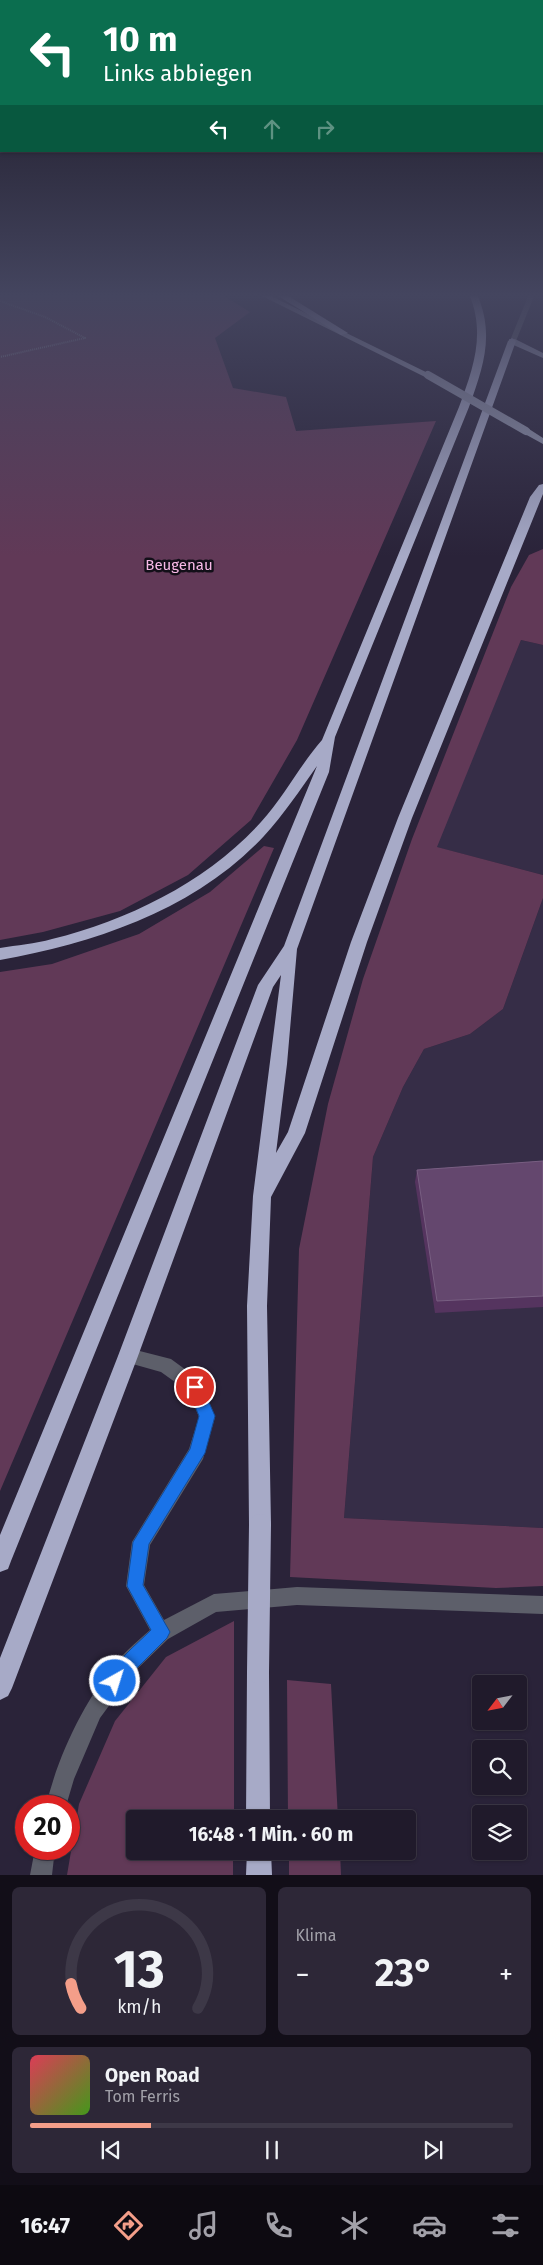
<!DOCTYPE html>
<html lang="de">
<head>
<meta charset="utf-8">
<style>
	body { margin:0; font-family:"Fira Sans",sans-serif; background:#2d2737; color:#f1f3f6; height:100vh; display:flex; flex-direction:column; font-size:19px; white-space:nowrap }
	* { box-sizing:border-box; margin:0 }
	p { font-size:16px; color:#a2a1a9 }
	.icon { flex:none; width:28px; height:28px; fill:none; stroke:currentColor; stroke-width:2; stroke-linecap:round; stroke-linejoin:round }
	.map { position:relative; height:1875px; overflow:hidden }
	.panel { display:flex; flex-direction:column; gap:12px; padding:12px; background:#120e18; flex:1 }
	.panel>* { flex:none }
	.banner { position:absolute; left:0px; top:0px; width:544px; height:152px; box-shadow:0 1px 4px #0004,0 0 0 1px #3d3847; background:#0b6e4f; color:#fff; overflow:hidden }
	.needle { width:32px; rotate:238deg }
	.tools { position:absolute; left:472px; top:1675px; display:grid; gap:10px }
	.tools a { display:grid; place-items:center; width:55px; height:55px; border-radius:5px; background:#201a2b; box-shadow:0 1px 4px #0004,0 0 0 1px #3d3847; font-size:25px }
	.speed { position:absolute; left:15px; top:1795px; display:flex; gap:10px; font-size:25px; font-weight:700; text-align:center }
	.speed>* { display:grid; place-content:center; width:65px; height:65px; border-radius:50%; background:#201a2b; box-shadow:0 1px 4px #0004,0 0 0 1px #3d3847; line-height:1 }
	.speed .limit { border:8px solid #d22; background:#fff; color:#111 }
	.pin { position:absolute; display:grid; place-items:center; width:42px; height:42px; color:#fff; margin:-21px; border:2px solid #fff; border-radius:50%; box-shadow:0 1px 5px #0007 }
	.me { position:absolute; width:55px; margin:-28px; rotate:39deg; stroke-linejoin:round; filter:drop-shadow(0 0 4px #0008) }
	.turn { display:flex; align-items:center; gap:18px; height:105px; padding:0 20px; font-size:22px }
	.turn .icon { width:65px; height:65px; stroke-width:2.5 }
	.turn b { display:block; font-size:35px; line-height:42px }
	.lanes { display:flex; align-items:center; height:48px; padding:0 20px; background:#0003; justify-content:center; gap:25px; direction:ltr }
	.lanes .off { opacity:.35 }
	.big { font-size:38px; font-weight:700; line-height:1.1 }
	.panel .card { flex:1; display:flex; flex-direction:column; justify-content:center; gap:8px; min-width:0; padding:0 18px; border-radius:8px; background:#2d2737 }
	.panel .dial { align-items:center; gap:0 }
	.dial svg { height:130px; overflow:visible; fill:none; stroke:#3d3847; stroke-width:7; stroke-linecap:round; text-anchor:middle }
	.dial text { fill:#f1f3f6; stroke:none }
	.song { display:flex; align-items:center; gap:15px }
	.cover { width:60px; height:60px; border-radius:8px; background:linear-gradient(135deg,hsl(350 70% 55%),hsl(100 70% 35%)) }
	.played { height:5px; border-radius:2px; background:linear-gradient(90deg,#f49e89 25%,#3d3847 25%) }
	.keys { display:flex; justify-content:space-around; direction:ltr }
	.heat { display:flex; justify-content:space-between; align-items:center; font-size:28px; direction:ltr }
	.panel .tiles { flex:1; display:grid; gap:12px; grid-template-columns:1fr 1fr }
	.card:last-child { grid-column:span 2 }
	.trip { position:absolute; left:126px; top:1810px; width:290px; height:50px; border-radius:5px; background:#201a2b; box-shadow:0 1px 4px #0004,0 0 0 1px #3d3847; font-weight:700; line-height:50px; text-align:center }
	.tab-bar { display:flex; height:80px; justify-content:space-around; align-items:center; background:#0d0a11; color:#a2a1a9 }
	.tab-bar .icon { width:35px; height:35px }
	.tab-bar .on { color:#f49e89 }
	.tab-bar b { font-size:22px; color:#f1f3f6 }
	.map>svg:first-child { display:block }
</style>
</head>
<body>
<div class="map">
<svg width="543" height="1875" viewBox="0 0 543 1875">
	<rect width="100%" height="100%" fill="#2a2339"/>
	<path fill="#362d47" d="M521 640 543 645V875L436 847Z
		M543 898V1528L344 1518 373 1157 403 1087 424 1049 470 1034 503 1009Z"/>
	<path fill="#613957" d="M0 294H221L250 312 215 338 233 388 286 397 296 431 436 421 297 740 251 820 188 875 120 911 43 932 0 940Z
		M543 549V645L521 640 437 847 543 875V898L503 1009 470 1034 424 1049 403 1087 373 1157 344 1518 543 1528V1586L496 1588 290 1577 299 1249 328 1104 363 979 412 839 511 587 529 555Z
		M264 846 274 848 0 1491V972L52 964 139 934 210 892Z
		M234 1621V1819H135V1851H233V1875H67L79 1804 115 1721 166 1657Z
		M287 1680 331 1684 338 1819H288Z
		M289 1851H340L341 1875H289Z"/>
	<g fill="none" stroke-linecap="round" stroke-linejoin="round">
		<path stroke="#868093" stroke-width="2" stroke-dasharray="1 1" stroke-linecap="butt" d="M0 301 45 317 85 338 0 357"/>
		<path fill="#5d5f6a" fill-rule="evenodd" d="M529 294H535L516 341 509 343Z
			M128 1348 171 1359 201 1381 215 1417 203 1459 150 1545 144 1585 164 1620 214 1594 297 1587 543 1596V1614L297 1605 216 1612 168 1639 133 1673 100 1718 74 1779 66 1806H46C58 1755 85 1699 119 1659 128 1649 139 1640 150 1630L126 1586 132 1542 189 1449 199 1417 189 1392 161 1372 122 1361 120 1356 122 1351Z
			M35 1849H55L52 1875H30Z"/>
		<path fill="#9295ac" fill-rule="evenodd" d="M258 294H267L432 375 425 377Z
			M509 339H515L543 353V358L509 343Z
			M523 429H529L543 438V444L523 433Z"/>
		<path fill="#a7aac7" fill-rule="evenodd" d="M275 294H285L348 333 341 335Z
			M469 294H477C495 335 483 367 469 407L335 737 329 772 11 1561 8 1569 0 1572V1535L317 766C300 790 284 814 264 836 196 909 96 943 0 960V948C17 945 35 944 52 939 129 920 208 881 261 822 284 797 300 765 322 740L459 407C473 369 486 334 469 294Z
			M512 338 516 341 297 949 287 1064 276 1153 288 1132 351 942 398 818 530 497 539 485 543 484V494L412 818 367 942 305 1133 271 1197 267 1306 271 1525 268 1533 260 1536 252 1533 249 1525 247 1306 253 1196 281 975 273 987 138 1356 12 1688 8 1696 0 1700V1658L118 1356 258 985 284 946 508 341Z
			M258 1661 266 1664 269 1672 270 1819H246L247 1672 250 1664Z
			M247 1851H271L272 1875H246Z"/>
		<path stroke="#9295ac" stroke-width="8" d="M428 375 526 431"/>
		<path stroke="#a7aac7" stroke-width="22" d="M258 1672 260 1525"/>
	</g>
	<path fill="#55345f" d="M543 1161V1307L435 1313 415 1182 417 1170Z"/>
	<path fill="#64476e" stroke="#785f82" d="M543 1161V1296L437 1301 417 1170Z"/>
	<linearGradient id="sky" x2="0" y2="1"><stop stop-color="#17131f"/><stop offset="0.53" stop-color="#44455f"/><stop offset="1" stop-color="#44455f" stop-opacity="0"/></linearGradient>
	<rect width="543" height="557" fill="url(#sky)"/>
	<path fill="#1a73e8" stroke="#114b97" d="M195 1380 200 1382 215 1416 205 1453 149 1544 143 1585 170 1632 167 1638 133 1672 122 1687 115 1690 109 1687 107 1681C115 1661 135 1646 151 1630L127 1586 133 1542 190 1449 199 1416 187 1387 189 1382Z"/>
	<g text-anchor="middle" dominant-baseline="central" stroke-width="5" stroke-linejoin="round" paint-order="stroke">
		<g font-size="15" fill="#f8b9e7" stroke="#120f18">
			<text x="179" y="565">Beugenau</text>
		</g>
	</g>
</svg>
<div class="tools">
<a><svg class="needle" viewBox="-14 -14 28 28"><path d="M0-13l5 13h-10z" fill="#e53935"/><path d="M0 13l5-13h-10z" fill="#a2a1a9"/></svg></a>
<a><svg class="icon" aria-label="search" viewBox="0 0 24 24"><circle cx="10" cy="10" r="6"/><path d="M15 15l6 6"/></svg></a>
<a><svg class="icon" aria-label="layers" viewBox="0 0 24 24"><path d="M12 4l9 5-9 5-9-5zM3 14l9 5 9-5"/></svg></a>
</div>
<div class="speed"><div class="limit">20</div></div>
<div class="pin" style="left:195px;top:1387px;background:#d93025"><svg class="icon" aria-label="arrive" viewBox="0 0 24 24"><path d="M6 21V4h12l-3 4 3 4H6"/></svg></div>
<svg class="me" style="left:115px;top:1681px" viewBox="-20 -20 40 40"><circle r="17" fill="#1a73e8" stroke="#fff" stroke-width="3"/><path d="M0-11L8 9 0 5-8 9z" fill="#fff"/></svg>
<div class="trip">16:48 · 1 Min. · 60 m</div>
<div class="banner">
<div class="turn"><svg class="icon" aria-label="left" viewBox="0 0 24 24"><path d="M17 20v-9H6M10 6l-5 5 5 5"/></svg><div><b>10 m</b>Links abbiegen</div></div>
<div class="lanes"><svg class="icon" aria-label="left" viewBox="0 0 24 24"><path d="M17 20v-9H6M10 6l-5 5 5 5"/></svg><svg class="icon off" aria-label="ahead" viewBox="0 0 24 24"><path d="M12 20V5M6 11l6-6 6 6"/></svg><svg class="icon off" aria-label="right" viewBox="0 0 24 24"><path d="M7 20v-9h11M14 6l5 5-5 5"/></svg></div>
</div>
</div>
<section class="panel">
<div class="tiles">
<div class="card dial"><svg viewBox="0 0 100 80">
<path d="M14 69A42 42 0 1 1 86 69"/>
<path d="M14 69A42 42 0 0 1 8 54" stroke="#f49e89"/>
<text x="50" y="56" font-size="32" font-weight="700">13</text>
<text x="50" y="72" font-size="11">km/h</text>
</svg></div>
<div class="card"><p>Klima</p>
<div class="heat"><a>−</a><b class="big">23°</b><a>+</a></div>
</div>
<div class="card">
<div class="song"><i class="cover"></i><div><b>Open Road</b><p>Tom Ferris</p></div></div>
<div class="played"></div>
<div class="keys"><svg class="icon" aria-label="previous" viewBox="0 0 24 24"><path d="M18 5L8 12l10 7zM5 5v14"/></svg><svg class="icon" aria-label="pause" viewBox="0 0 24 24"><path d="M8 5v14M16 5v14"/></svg><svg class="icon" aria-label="next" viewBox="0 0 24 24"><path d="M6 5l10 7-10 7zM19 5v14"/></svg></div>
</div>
</div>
</section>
<nav class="tab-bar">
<b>16:47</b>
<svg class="icon on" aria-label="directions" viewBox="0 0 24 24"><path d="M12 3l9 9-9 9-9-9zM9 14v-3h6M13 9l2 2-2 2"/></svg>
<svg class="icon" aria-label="music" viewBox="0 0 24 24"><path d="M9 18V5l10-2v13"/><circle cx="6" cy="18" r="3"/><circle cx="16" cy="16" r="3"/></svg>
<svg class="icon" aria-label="phone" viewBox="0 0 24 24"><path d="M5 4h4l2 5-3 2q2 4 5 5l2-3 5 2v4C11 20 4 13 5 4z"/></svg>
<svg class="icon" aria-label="climate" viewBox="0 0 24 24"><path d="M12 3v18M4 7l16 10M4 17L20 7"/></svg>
<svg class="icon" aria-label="car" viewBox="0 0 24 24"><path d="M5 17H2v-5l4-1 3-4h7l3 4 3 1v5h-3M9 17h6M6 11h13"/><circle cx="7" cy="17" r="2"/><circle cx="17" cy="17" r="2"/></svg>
<svg class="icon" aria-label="filters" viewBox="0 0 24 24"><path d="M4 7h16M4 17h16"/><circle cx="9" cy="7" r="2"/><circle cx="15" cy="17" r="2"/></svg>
</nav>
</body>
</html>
